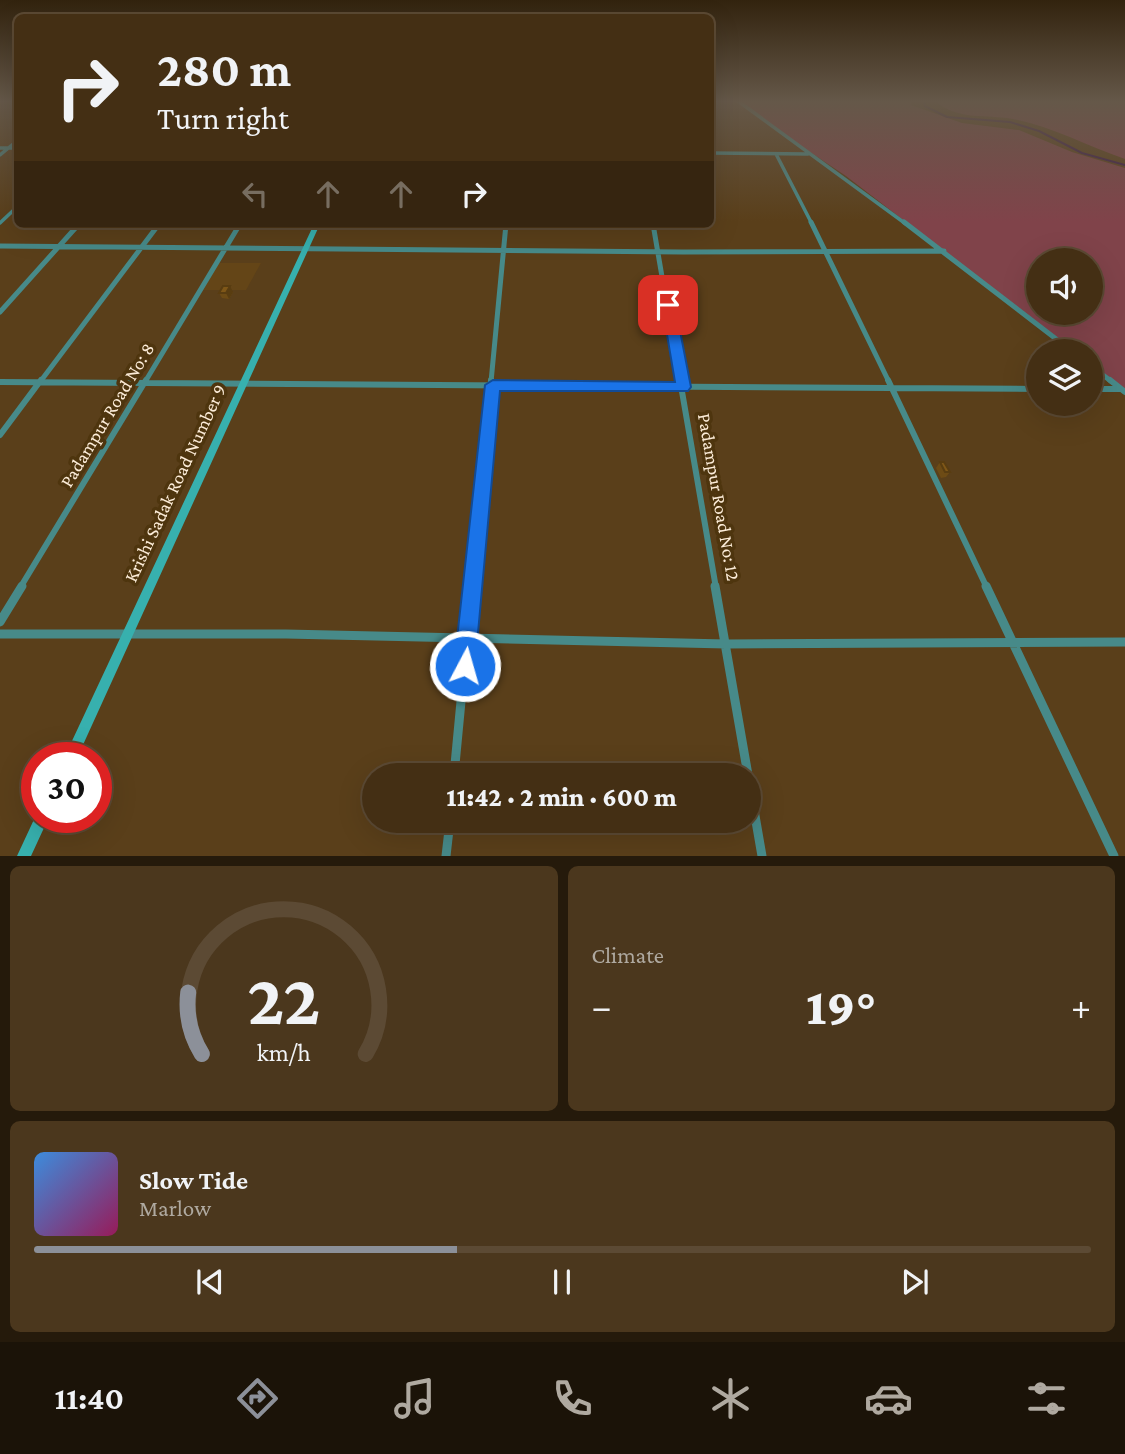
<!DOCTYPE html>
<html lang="en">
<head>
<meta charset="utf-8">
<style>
	body { margin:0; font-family:"Crimson Pro",serif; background:#4b371d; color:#f1f3f6; height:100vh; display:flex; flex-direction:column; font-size:26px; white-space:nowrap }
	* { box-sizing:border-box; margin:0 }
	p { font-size:23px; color:#afa9a0 }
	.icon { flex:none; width:38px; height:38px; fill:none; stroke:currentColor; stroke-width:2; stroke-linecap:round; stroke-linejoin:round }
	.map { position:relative; height:856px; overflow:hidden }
	.sheet { display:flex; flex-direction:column; gap:10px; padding:10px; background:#251a0b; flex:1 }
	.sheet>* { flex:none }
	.hud { position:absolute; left:14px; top:14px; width:700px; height:214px; border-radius:10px; box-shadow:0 7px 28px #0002,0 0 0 2px #5c4a34; background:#442f14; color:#f1f3f6; overflow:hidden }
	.tools { position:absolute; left:1026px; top:248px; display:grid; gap:14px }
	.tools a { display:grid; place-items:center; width:77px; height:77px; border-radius:50%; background:#442f14; box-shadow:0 7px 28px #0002,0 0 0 2px #5c4a34; font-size:35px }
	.speed { position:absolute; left:21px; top:742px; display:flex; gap:14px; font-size:35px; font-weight:700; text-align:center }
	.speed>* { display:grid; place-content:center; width:91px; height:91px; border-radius:50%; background:#442f14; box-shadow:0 7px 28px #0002,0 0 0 2px #5c4a34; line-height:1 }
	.speed .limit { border:10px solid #d22; background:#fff; color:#111 }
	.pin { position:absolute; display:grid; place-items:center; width:60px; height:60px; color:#fff; margin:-30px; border-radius:14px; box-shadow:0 4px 10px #0006 }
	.me { position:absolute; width:77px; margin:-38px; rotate:6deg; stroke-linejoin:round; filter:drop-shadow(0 0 5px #0008) }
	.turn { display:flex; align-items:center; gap:24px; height:147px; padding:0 28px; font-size:32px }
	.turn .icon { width:91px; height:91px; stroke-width:2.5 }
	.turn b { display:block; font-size:49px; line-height:60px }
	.lanes { display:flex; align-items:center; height:66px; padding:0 28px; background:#0003; justify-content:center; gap:35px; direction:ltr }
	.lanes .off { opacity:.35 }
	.big { font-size:52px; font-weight:800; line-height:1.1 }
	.sheet .tile { flex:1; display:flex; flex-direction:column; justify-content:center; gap:10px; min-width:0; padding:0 24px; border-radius:10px; background:#4b371d }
	.sheet .dial { align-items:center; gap:0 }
	.dial svg { height:182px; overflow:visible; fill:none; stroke:#5c4a34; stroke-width:7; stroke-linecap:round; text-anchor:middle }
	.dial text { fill:#f1f3f6; stroke:none }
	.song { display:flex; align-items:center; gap:21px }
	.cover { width:84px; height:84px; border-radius:10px; background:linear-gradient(135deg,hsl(210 70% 55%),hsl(330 70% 35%)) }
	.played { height:7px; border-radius:4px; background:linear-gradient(90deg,#8c9099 40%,#5c4a34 40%) }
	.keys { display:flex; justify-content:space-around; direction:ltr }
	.heat { display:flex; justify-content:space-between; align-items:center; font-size:38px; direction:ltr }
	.sheet .tiles { flex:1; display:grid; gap:10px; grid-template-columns:1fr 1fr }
	.tile:last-child { grid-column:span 2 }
	.trip { position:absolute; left:362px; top:763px; width:399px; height:70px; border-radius:35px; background:#442f14; box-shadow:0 7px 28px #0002,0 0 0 2px #5c4a34; font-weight:800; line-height:70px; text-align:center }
	.menu { display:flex; height:112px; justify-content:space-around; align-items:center; background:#1b1308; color:#afa9a0 }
	.menu .icon { width:49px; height:49px }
	.menu .current { color:#8c9099 }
	.menu b { font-size:32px; color:#f1f3f6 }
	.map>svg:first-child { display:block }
</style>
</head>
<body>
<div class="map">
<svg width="1125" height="856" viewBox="0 0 1125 856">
	<rect width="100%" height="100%" fill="#5a3f1a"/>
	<path fill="#644517" d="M218 263H261L246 290H203Z"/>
	<path fill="#80434a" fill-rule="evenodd" d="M738 101H911V105L962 123 1019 130 1072 152 1125 168V391L1090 364V352H1075L846 176 762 120ZM1038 261H1090V313H1038Z
		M935 101H1125V159C1086 146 1048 124 1007 118 981 115 956 119 935 101Z"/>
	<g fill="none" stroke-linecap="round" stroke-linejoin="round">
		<path stroke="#3a1849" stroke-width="2" d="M924 101 925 106 947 117 1010 122 1039 131 1082 153 1125 165"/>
		<path stroke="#478a89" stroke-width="3.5" d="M738 101 906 224
			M0 148H18
			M710 153 808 154
			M776 154 812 224
			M0 155 18 140
			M0 223 18 206"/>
		<path stroke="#478a89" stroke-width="5" d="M811 222 889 382
			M904 222 1073 352
			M653 224 680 382
			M0 246 683 252 944 251
			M0 312 79 224
			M1090 365 1112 382
			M40 382 159 224
			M145 382 240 224
			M491 382 506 224"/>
		<path stroke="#478a89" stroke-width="6" d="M680 380 716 588
			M888 380 987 588
			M1110 380 1125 392
			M0 382 1038 389
			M1090 389H1121
			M0 435 41 380
			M20 588 146 380
			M472 588 491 380"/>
		<path stroke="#478a89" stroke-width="9" d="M715 586 748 775
			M986 586 1114 856
			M0 622 22 586
			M0 634H286L726 644 1125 642
			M454 775 472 586
			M749 781 762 856
			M446 856 450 821"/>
		<path fill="#37b0ae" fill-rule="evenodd" d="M314 224H320L77 758H64Z
			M37 813V817H49L31 856H17Z"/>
	</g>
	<path fill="#6d4b15" d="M233 292 229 299 222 298 219 293Z
		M940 462 950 472 946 477 941 478 936 468Z"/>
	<path fill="#593d11" d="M230 286 233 292 229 299 226 293Z"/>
	<path fill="#7f5718" stroke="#593d11" stroke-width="2" d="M223 286H230L226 293H219Z
		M940 462H944L950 472H945Z"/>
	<linearGradient id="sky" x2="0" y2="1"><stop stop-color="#32230e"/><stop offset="0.46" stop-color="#655849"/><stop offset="1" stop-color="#655849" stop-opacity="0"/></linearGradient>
	<rect width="1125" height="221" fill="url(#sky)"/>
	<path fill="#1a73e8" stroke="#114b97" stroke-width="2" d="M668 301 675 305 691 387 688 391H500L475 666 472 674 465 677 457 674 454 666 485 385 493 380 675 382 662 305Z"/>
	<g text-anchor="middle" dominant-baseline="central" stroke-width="7" stroke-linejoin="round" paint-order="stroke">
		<g font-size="19" fill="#fcecd8" stroke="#4e350e">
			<text transform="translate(107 415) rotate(-59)">Padampur Road No: 8</text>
			<text transform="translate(175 483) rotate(-65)">Krishi Sadak Road Number 9</text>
			<text transform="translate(719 497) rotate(80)">Padampur Road No: 12</text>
		</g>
	</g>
</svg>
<div class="tools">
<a><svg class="icon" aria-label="sound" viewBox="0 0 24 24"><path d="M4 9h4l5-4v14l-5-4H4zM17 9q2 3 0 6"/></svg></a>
<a><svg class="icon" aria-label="layers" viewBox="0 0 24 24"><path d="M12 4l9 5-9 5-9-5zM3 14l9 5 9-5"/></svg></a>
</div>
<div class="speed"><div class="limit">30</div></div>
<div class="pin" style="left:668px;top:305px;background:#d93025"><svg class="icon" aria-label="arrive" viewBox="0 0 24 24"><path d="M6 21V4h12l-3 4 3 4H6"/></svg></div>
<svg class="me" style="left:465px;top:666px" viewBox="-20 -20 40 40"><circle r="17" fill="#1a73e8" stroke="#fff" stroke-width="3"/><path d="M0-11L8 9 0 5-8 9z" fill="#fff"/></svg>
<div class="trip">11:42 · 2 min · 600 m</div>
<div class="hud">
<div class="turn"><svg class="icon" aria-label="right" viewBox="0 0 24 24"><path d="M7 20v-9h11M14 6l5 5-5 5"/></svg><div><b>280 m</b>Turn right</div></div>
<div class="lanes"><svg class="icon off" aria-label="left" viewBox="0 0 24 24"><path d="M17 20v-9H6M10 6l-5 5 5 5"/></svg><svg class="icon off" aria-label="ahead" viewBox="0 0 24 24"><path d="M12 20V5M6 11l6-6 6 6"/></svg><svg class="icon off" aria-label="ahead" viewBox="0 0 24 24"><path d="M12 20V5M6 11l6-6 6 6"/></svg><svg class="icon" aria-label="right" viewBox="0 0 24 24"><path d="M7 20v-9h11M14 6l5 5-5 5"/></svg></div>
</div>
</div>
<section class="sheet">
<div class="tiles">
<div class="tile dial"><svg viewBox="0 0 100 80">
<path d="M14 69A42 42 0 1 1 86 69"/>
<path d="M14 69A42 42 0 0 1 8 42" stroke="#8c9099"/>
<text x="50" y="56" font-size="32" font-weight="700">22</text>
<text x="50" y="72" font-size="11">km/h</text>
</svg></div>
<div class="tile"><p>Climate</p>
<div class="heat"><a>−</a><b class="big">19°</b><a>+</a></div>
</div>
<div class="tile">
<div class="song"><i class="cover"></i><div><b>Slow Tide</b><p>Marlow</p></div></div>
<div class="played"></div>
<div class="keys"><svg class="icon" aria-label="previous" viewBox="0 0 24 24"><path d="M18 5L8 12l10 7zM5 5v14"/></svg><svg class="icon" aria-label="pause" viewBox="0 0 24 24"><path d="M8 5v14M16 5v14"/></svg><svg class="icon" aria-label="next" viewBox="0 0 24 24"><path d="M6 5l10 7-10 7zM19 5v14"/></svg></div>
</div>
</div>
</section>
<nav class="menu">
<b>11:40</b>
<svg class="icon current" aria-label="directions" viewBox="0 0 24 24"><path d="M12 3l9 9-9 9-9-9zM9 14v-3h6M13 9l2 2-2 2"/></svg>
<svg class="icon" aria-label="music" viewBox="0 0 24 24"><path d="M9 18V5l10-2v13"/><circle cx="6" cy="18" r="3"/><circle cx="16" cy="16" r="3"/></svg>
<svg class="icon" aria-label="phone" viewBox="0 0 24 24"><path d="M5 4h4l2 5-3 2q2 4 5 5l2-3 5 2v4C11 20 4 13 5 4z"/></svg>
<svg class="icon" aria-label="climate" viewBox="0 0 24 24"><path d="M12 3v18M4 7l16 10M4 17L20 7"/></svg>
<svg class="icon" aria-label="car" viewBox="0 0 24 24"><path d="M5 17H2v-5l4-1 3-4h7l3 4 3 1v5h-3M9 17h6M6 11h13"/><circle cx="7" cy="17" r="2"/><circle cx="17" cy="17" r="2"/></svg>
<svg class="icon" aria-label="filters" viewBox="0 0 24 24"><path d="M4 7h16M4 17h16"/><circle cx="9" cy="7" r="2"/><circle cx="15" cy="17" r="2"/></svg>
</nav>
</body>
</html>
